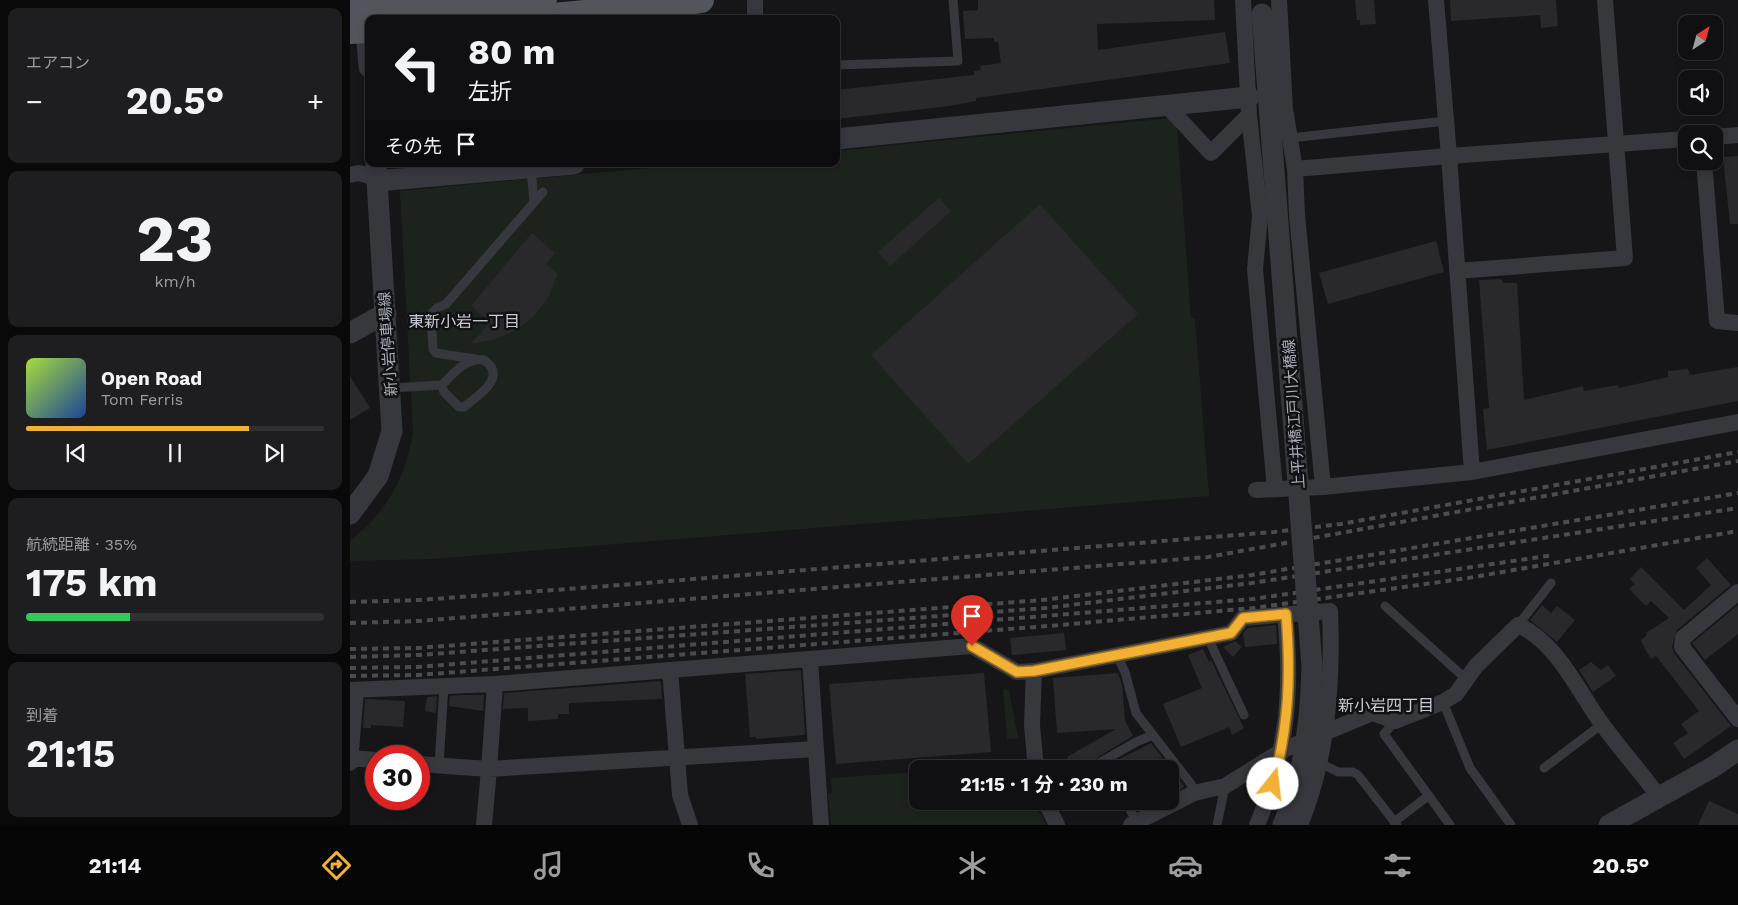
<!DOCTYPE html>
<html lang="ja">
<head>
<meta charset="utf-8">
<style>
	body { margin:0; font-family:"Work Sans","Noto Sans JP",sans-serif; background:#1e1e20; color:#f1f3f6; height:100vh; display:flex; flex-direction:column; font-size:19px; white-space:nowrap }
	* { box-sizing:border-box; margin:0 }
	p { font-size:16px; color:#9c9d9f }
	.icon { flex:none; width:28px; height:28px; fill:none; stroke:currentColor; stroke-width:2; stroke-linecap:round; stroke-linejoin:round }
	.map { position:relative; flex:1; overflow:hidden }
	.details { display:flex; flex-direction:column; gap:8px; padding:8px; background:#09090a; width:350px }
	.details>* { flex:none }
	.hud { position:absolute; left:15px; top:15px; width:475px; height:152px; border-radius:10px; box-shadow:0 2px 8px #0003,0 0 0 1px #303032; background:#101012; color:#f1f3f6; overflow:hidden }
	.needle { width:32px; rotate:36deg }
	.buttons { position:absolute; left:1328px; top:15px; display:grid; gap:10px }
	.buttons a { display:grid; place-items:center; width:45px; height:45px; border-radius:10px; background:#101012; box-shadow:0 2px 8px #0003,0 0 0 1px #303032; font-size:25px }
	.speed { position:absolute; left:15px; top:745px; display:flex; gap:10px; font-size:25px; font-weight:700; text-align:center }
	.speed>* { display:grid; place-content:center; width:65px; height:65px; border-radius:50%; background:#101012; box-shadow:0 2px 8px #0003,0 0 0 1px #303032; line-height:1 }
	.speed .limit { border:8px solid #d22; background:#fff; color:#111 }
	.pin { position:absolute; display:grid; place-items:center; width:42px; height:42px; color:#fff; margin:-51px -21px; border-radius:50% 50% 50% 0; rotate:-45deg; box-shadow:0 0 5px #0007 }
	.pin .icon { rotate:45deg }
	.me { position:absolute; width:55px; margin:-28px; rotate:16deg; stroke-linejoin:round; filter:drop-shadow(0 0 4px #0008) }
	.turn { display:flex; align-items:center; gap:18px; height:105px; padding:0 20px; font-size:22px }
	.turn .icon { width:65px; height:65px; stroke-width:2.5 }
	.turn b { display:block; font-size:35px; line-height:42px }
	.then { display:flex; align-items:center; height:48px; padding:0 20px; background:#0003; gap:10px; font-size:19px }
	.big { font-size:38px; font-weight:700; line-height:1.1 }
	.details .tile { flex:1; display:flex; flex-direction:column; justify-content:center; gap:8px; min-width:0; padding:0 18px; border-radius:10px; background:#1e1e20 }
	.details .dial { align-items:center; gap:0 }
	.dial b { font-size:65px; line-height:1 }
	.song { display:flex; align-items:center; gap:15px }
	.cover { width:60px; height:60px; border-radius:8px; background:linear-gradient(135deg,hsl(80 70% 55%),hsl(220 70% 35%)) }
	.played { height:5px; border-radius:2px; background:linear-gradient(90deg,#f2b134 75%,#303032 75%) }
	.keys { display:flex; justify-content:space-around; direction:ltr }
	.heat { display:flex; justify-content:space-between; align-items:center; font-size:28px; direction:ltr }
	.charge { height:8px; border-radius:4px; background:linear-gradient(90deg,#34c759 35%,#303032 0) }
	.trip { position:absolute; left:559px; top:760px; width:270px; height:50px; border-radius:10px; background:#101012; box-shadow:0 2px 8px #0003,0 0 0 1px #303032; font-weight:700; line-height:50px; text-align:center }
	.tab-bar { display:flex; height:80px; justify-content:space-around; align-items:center; background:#060607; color:#9c9d9f }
	.tab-bar .icon { width:35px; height:35px }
	.tab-bar .current { color:#f2b134 }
	.tab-bar b { font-size:22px; color:#f1f3f6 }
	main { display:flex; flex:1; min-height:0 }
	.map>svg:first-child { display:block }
</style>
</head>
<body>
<main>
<section class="details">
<div class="tile"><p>エアコン</p>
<div class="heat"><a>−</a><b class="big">20.5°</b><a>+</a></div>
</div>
<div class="tile dial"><b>23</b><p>km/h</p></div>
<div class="tile">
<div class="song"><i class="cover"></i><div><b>Open Road</b><p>Tom Ferris</p></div></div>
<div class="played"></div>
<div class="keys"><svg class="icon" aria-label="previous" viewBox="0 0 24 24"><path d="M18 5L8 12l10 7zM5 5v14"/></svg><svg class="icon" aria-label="pause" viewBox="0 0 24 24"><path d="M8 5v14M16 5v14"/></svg><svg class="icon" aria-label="next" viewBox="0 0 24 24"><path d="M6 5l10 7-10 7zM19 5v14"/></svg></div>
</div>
<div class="tile"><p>航続距離 · 35%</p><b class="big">175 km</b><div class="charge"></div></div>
<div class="tile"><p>到着</p><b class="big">21:15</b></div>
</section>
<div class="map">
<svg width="1388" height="825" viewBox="0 0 1388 825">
	<rect width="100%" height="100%" fill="#161618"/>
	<path fill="#1c231d" d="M821 118 827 126 841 318H845L859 496 82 559 0 561V541C38 510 53 482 63 434L50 191 342 164H486V151Z
		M653 689 659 690 668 738 657 739Z
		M567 772 568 801H683L696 825H481L478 794 482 793 481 778Z"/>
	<path fill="#29292c" d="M628 0H864L865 20 747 24 748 50 875 32 880 63 626 98V101L600 106 486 119V90L624 75V71L631 70 630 66 651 63 648 42H644V38L615 39 613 11 628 10Z
		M1005 0H1024L1026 24 1010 25V20H1007Z
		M1100 0H1206L1208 26 1191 28 1190 15 1101 21Z
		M1388 156V224H1380L1373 157Z
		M589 198 601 211 540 266 528 252Z
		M690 204 788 314 618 464 521 355Z
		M182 233 205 253 196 264 208 274 199 296 182 318 166 330 146 339 121 344 140 322 121 306Z
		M1086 241 1094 272 978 304 969 273Z
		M1152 279 1153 283H1167L1174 400 1233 386 1234 391 1268 385 1269 388 1318 377V371L1338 369 1340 375 1388 367V401L1137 450 1133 409 1139 408 1129 280Z
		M0 376 20 408 0 420Z
		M1357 558 1381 585 1327 630 1322 647 1324 653 1381 726 1334 759 1323 743 1338 733 1331 724 1349 711 1306 656 1301 659 1294 647 1291 640 1297 635 1296 633 1319 618 1301 601 1296 606 1279 589 1285 584 1280 579 1291 567 1334 610 1361 585 1346 568Z
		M1192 605 1201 613 1207 606 1225 620 1207 642 1180 620Z
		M1388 605V634L1355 660 1342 643Z
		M926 625 927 644 895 647 893 633 898 628Z
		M714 633 716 650 662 655 660 638Z
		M885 641 892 647 883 657 873 647Z
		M853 649 859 662 861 660 894 728 882 735 879 727 831 747 813 704 852 688 838 655Z
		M1241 662 1251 670 1258 665 1266 676 1243 692 1229 670Z
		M451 670 455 735 406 739V737H400L395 674Z
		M634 673 641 752 486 764 479 684Z
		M768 673 772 685 775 720 783 736 748 757 745 762 748 769H724L717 757 766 729 707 733 703 678Z
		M311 681 312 699 219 703V714H208V719L178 721V708L153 709 154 693Z
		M111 695H134L133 711 99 706 100 696Z
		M87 696 86 713 75 711 77 697Z
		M15 699 55 701 53 727 21 725V728H13Z
		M801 743 834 786 831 789 826 791 820 784V769H761L760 764Z
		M1359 801 1388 814V825H1348Z"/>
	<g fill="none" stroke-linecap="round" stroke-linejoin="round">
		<path stroke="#37383d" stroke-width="9" d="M486 65 608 61 603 0
			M940 138 1096 121
			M181 168 184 202
			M125 359 86 353 83 349 81 314 87 308 96 304 193 192
			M41 388 92 385 94 392 109 407H114C129 395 158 377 134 360 115 358 104 373 92 385
			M1035 606 1116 679
			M1168 625 1201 583
			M858 638 894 715
			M766 654 775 672 786 713 841 784 844 793
			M1093 702 1120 768 1161 825
			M1045 721 1034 734 1100 825
			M968 762 988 772H1003L1008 775 1047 825
			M89 765 94 686
			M1194 768 1252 724
			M755 769 751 762 786 742 803 735
			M775 801 787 822
			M1044 822 1078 796
			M867 825 875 786"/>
		<path stroke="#37383d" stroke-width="16" d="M405 0V19
			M893 0 899 115 910 216 905 269 925 489
			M929 0 935 109 945 169 947 215 973 487
			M817 106 861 153 899 115
			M1364 137 1388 135
			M1354 161 1367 321 1388 323
			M945 169 1099 156 1086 0
			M0 175 9 173 27 178
			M1107 271 1275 258 1255 0
			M1122 472 1099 156 1336 139
			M906 490 973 487 1122 472 1388 422
			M1388 592 1333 638 1332 647 1388 719
			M460 659 471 825
			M320 670 330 795 340 825
			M684 671 881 633 893 618 980 611C983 682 978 758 950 825
			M145 684 139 769 466 749
			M0 690 145 684 622 646 667 672 684 671 682 725 686 769
			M0 758 26 760
			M0 763 6 690
			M69 764 139 769 134 825
			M695 801 707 825
			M781 825 844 793 875 786 933 750 1022 713 1045 721 1093 702 1106 694 1126 666 1168 625C1207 642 1228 691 1252 724 1270 749 1291 772 1309 797
			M907 825C937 754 943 691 935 614"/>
		<path stroke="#37383d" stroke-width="21" d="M15 15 19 67
			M486 139 899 97
			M27 178 38 180 224 164
			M0 333 36 313
			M0 514 28 476 42 431 26 164
			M1259 825 1363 767 1388 750"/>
		<path stroke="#53555c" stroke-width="26" d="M0 1 23 0
			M169 19 322 5 351 0
			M0 31 19 30"/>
		<path stroke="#4a4c52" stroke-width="4" stroke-dasharray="6 5" stroke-linecap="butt" d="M0 602 70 600 258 586 924 532 991 524 1388 452
			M0 623 69 621 858 557 1388 461
			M0 649 68 648 692 600 902 575 1388 493
			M0 657 69 655 696 608 902 583 1388 508
			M0 668 68 667 903 599 1204 555
			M0 676 68 675 698 626 904 608 1118 578 1388 531"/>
		<path stroke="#37383d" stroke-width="21" d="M912 14 962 666C961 718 954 777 933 825"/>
		<path stroke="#53555c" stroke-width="26" d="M0 16 194 0"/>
	</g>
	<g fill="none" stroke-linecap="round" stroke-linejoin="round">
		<defs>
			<path id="route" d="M622 646 667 672 684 671 881 633 893 618 936 614C941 675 939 725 923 784"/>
		</defs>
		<use href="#route" stroke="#9d7322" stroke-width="12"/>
		<use href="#route" stroke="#f2b134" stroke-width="9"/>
	</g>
	<g text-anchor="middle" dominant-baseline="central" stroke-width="5" stroke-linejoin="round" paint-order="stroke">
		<g font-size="15" fill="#a8adb8" stroke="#111113">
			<text transform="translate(38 344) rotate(-94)">新小岩停車場線</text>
			<text transform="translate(944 414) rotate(-94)">上平井橋江戸川大橋線</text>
		</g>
		<g font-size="16" fill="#c9ccd4" stroke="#111113">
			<text x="114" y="321">東新小岩一丁目</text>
			<text x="1036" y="705">新小岩四丁目</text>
		</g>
	</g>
</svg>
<div class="buttons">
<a><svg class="needle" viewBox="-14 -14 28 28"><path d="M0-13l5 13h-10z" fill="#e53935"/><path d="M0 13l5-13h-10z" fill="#9c9d9f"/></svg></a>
<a><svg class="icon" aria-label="sound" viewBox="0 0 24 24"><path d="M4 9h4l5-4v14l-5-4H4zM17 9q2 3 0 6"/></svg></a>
<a><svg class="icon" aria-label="search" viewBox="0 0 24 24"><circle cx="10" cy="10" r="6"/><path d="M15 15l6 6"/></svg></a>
</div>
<div class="speed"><div class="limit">30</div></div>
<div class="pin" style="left:622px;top:646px;background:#d93025"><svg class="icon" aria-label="arrive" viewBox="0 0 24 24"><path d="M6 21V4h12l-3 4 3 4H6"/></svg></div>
<svg class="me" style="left:923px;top:784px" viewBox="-20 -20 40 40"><circle r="19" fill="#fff"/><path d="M0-13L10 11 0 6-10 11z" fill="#f2b134"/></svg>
<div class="trip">21:15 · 1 分 · 230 m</div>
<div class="hud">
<div class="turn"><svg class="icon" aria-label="left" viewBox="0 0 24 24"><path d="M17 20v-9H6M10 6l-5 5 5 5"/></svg><div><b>80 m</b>左折</div></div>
<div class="then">その先<svg class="icon" aria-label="arrive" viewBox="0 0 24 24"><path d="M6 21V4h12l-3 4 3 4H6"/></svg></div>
</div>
</div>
</main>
<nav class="tab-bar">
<b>21:14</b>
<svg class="icon current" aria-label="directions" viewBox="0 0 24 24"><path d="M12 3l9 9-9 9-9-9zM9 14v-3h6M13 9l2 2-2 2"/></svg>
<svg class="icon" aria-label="music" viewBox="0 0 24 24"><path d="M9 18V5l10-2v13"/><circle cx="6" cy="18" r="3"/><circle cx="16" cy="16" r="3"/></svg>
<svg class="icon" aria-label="phone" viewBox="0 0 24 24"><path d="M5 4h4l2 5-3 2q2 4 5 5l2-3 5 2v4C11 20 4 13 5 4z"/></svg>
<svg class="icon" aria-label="climate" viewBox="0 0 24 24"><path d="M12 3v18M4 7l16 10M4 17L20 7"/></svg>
<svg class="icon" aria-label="car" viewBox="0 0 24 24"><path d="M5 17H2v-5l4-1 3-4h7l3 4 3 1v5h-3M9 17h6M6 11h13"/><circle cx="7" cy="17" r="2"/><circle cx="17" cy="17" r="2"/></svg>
<svg class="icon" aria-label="filters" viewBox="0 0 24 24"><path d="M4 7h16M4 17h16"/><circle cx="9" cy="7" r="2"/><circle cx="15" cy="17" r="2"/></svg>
<b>20.5°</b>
</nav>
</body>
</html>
